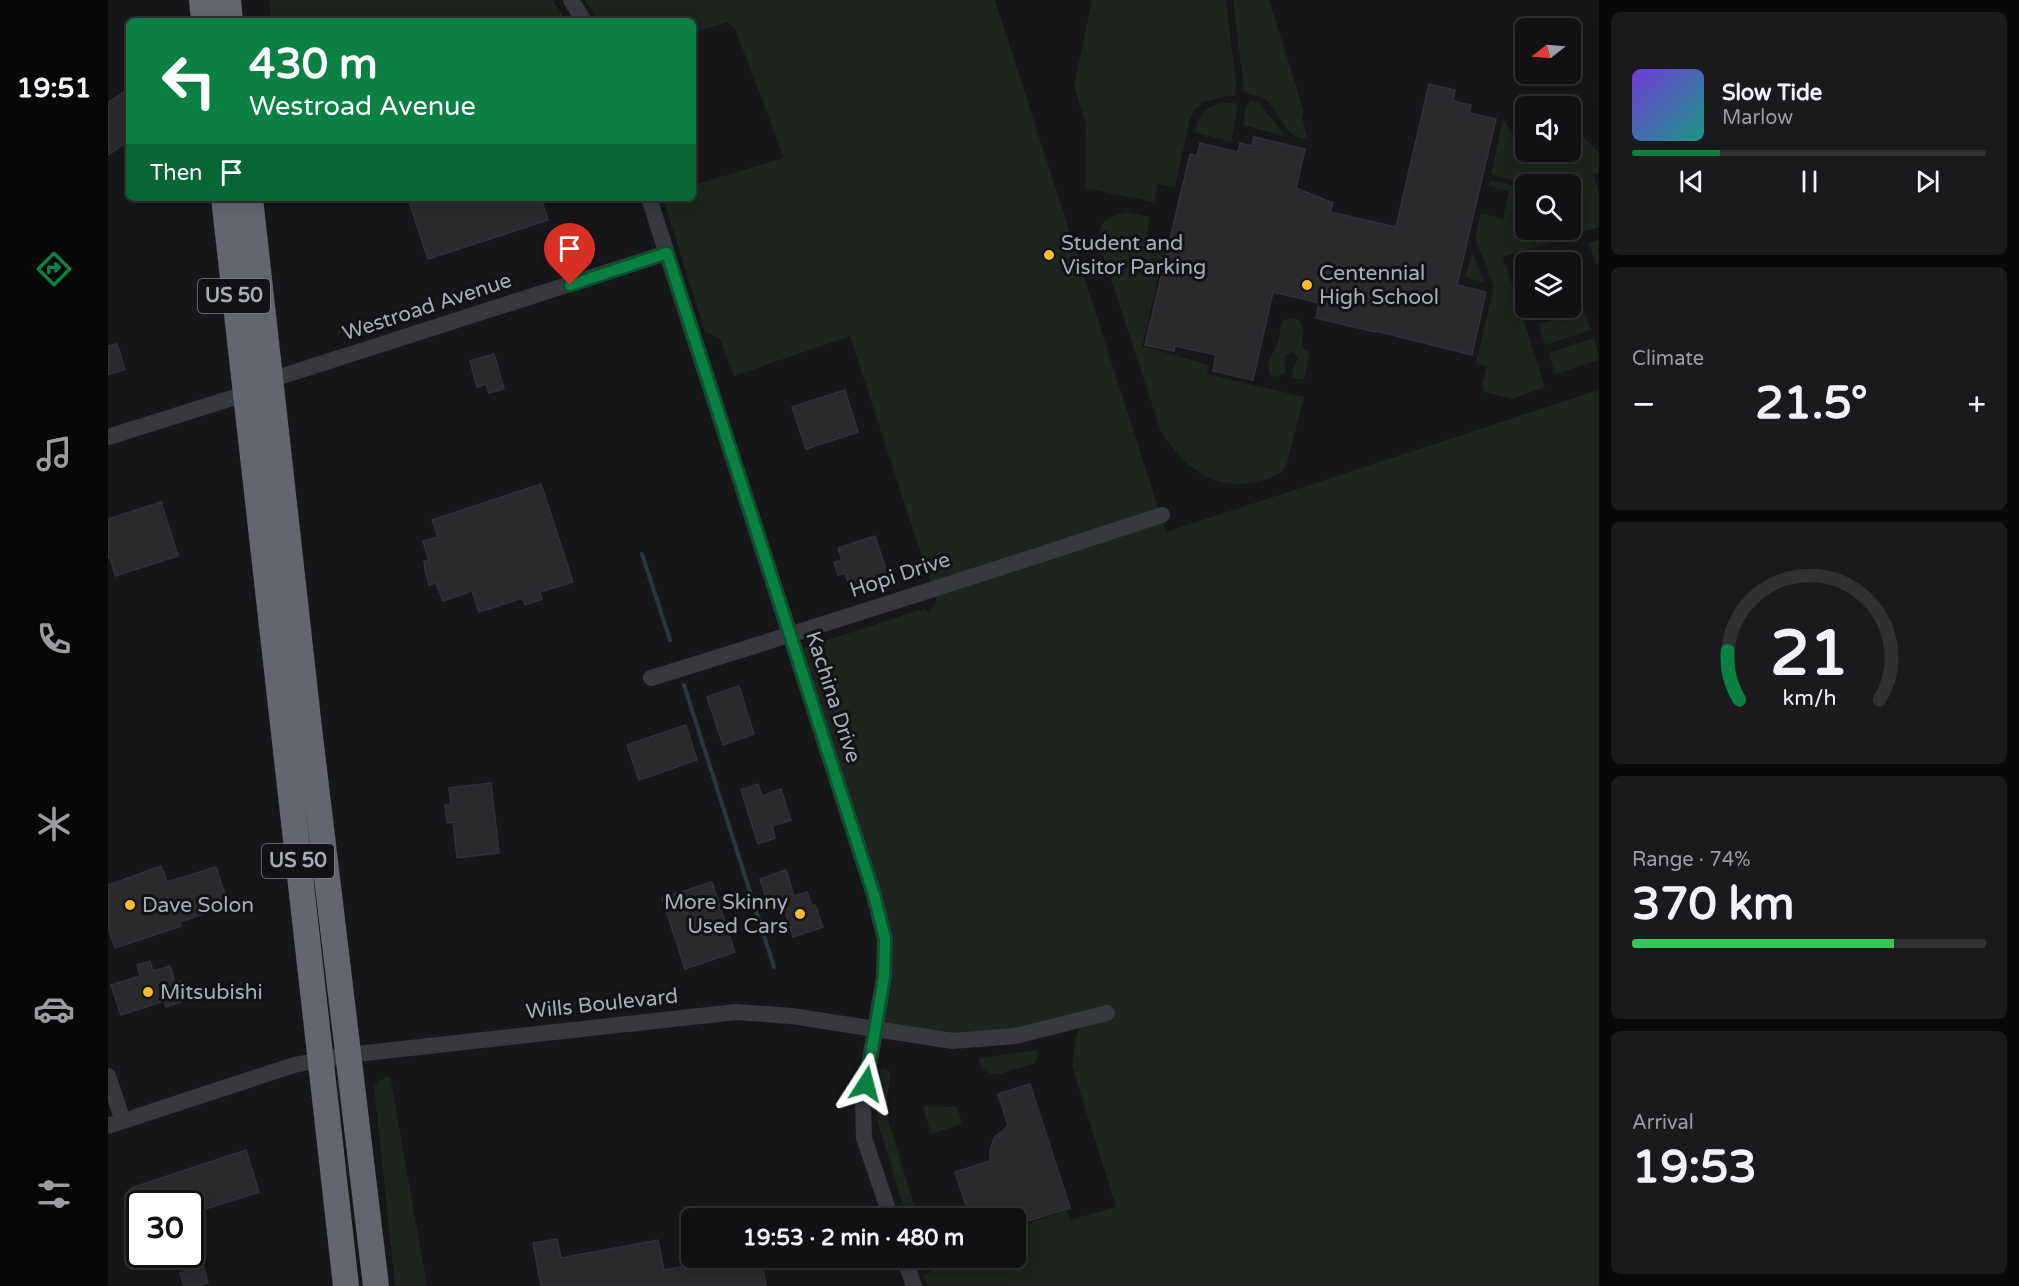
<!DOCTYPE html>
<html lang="en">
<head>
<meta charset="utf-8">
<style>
	body { margin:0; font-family:"Varela Round",sans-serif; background:#1a1a1c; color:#f1f3f6; height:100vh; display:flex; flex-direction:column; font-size:22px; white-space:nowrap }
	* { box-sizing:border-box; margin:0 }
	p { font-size:20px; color:#9c9da0 }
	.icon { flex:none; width:33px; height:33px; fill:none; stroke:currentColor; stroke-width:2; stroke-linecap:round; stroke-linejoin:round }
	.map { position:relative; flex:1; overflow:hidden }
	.details { display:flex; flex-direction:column; gap:12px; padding:12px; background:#09090a; width:420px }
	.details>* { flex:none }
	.guide { position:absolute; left:18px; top:18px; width:570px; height:183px; border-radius:9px; box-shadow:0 3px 15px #0003,0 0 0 2px #303133; background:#0b8043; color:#fff; overflow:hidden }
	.needle { width:39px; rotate:253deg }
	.fabs { position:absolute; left:1407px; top:18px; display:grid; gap:12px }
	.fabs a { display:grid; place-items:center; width:66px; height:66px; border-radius:9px; background:#111113; box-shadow:0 3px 15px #0003,0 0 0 2px #303133; font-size:30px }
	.speed { position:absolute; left:18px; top:1190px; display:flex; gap:12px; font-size:30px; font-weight:700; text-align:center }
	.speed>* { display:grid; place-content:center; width:78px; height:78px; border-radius:50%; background:#111113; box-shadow:0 3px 15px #0003,0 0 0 2px #303133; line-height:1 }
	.speed .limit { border:3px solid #111; border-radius:9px; background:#fff; color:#111 }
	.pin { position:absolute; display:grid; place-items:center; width:51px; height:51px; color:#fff; margin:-62px -26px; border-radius:50% 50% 50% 0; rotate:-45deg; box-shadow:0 0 6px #0007 }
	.pin .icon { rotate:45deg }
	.me { position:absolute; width:66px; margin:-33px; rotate:9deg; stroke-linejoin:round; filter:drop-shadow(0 0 4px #0008) }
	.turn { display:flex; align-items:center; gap:21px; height:126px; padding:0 24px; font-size:27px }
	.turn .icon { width:78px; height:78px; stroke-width:2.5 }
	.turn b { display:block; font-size:42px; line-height:51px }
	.then { display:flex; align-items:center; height:57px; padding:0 24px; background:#0003; gap:12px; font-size:22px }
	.big { font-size:45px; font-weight:800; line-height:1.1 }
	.details .card { flex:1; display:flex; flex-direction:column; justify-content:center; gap:9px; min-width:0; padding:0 21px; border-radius:9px; background:#1a1a1c }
	.details .dial { align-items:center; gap:0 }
	.dial svg { height:156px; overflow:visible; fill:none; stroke:#303133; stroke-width:7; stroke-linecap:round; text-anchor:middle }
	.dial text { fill:#f1f3f6; stroke:none }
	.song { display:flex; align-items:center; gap:18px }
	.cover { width:72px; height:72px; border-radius:9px; background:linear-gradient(135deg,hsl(260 70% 55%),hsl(170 70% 35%)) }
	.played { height:6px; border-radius:3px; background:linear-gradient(90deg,#0b8043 25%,#303133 25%) }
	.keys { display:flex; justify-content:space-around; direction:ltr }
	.heat { display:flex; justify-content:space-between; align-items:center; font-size:33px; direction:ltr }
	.charge { height:9px; border-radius:4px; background:linear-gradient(90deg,#34c759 74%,#303133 0) }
	.trip { position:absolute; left:573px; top:1208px; width:345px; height:60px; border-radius:9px; background:#111113; box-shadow:0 3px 15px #0003,0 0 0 2px #303133; font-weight:800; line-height:60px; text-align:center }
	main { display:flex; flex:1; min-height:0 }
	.dock { display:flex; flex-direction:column; width:108px; justify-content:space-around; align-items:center; background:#070708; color:#9c9da0 }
	.dock .icon { width:42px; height:42px }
	.dock .current { color:#0b8043 }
	.dock b { font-size:27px; color:#f1f3f6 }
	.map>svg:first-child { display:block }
</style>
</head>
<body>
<main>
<nav class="dock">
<b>19:51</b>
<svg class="icon current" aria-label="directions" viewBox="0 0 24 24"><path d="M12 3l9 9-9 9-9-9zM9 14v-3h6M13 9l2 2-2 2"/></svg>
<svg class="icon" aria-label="music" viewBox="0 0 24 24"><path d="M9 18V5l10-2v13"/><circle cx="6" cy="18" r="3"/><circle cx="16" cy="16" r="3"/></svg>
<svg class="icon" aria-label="phone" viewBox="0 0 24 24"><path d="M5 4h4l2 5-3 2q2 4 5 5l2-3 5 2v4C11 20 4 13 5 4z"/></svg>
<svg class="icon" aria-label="climate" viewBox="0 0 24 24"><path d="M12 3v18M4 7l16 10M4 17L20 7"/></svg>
<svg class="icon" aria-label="car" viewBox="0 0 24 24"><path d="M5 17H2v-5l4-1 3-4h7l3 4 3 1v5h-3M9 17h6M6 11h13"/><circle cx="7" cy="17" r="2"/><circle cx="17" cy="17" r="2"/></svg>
<svg class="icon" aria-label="filters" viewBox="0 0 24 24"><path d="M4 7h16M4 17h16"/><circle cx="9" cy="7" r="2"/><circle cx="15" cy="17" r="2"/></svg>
</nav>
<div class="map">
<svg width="1491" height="1286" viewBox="0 0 1491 1286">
	<rect width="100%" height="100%" fill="#171719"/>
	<path fill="#1d251e" d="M161 0H444L459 21H163Z
		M477 0H887L1058 532 1491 390V1286H819L815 1275 858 1257H908V1228L959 1210 962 1220 1008 1207 964 1066 968 1037 973 1023 822 1036 773 1026 777 963 695 648 818 608 820 613 829 603 742 336 626 376 612 339 597 332 555 198H585V185L676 158 628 31 620 22 585 33V21H491Z
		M984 0H1118L1128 83 1127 95C1109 99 1091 98 1082 118L1067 187 1050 184 1046 202 977 188 978 124 966 86Z
		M1125 0H1161L1196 112 1194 117 1199 138C1178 141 1171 111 1158 100 1152 95 1143 96 1136 91Z
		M1143 101 1151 103 1177 136 1135 125 1138 106Z
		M1114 103H1127L1130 107 1123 142 1087 132C1091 115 1096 107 1114 103Z
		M1395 119 1405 134 1407 144 1417 146 1418 152H1462L1463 140 1472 133 1491 153V173L1485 175 1491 193V227L1395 257 1437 387 1404 399 1375 391 1374 384 1379 367 1368 363 1386 286 1367 238 1373 213 1395 219 1401 191 1380 186 1382 180C1398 184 1408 182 1414 199L1417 198 1418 230H1462V184H1418L1417 194 1411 182 1383 174Z
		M1019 212 1042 217 1039 236 1059 242 1034 346 1101 365 1099 374 1196 397 1178 467C1170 476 1162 478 1150 481 1105 493 1076 466 1053 432L995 254C990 225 989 220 1019 212Z
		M1491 240V263L1488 264 1481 243Z
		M1457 251 1461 262H1422Z
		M1364 252 1377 283 1357 277Z
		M1466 280 1473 301 1463 304V281Z
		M1476 309 1483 330 1437 345 1431 324Z
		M1183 318C1201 320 1193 335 1195 348L1202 352 1196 379H1189L1185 378V369L1190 358 1185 352 1177 355V373L1169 377 1163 376C1157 363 1164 356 1169 344 1172 336 1172 328 1175 320Z
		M1486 338 1491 360 1447 374 1441 353Z
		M929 1050 930 1057 927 1063 892 1074C882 1076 870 1069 871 1058Z
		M773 1069 782 1072V1074L779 1103 780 1120 810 1218H799L770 1123 768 1106Z
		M281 1076 283 1081 319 1286H287L266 1087 273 1080Z
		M815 1106 849 1107 854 1124 823 1134Z"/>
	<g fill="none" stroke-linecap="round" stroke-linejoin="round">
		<path stroke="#2c363e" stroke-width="4" d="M534 554 562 640
			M576 685 666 967"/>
	</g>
	<path fill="#2a2a2d" stroke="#313136" stroke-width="1.5" d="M1321 84 1347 90 1345 101 1363 105 1361 113 1388 119 1349 285 1378 292 1364 355 1268 331 1267 332 1208 318 1211 303 1165 292 1145 380 1105 371 1108 355 1067 346 1066 351 1037 345 1082 154 1089 156 1092 143 1130 152 1132 143 1144 146 1146 137 1197 149 1188 188 1225 203 1222 212 1288 227Z
		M21 88V141L0 155V103Z
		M300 198H433L440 220 320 259Z
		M9 344 17 369 0 375V346Z
		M386 354 396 389 381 393 378 384 369 387 362 361Z
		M737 390 750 432 698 449 684 407Z
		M433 484 465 582 432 592 434 599 417 605 415 598 371 612 364 591 335 601 328 583 321 585 317 570 316 561H321L315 541 330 537 324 520Z
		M53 502 70 556 7 576 2 557 0 558V519Z
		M767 536 779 573 741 585 737 573 730 575 726 562 734 560 730 548Z
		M631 686 646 734 615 745 599 697Z
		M578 725 589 760 531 780 519 745Z
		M383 783 391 853 349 858 345 822 339 823 337 805 343 804 341 788Z
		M650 784 654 796 673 789 683 820 664 826 667 838 650 844 633 790Z
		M53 866 59 882 108 867 121 906 71 922 73 926 7 948 0 928V885Z
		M678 870 686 896 699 892 704 906 707 905 715 927 685 937 674 902 661 907 652 879Z
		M604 882 627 952 577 969 554 898Z
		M42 961 45 971 62 966 67 982 72 981 73 1002 58 1007 56 1001 13 1015 3 985 32 976 29 965Z
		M922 1084 962 1208 908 1225V1218H862L847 1172 882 1161V1150L886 1138 900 1126 890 1094Z
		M138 1150 151 1192 82 1214V1203H28L23 1188Z
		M449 1239 453 1258 550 1240 556 1270 626 1257H653L658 1286H433L425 1243Z
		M95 1265 100 1283 90 1286H76L72 1273Z"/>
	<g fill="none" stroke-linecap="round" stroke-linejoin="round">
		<path stroke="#38393f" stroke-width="16" d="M463 0 476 21
			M541 198 766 895 777 939 776 977 755 1101 756 1138 783 1218
			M162 380 559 253
			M0 437 137 394
			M543 678C714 625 884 571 1054 515
			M0 1076 15 1121
			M0 1126 186 1065 240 1055 628 1012 684 1016 845 1041 907 1036 999 1013
			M796 1257 806 1286"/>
		<path stroke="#636670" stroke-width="26" d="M94 0 96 21
			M120 0 122 21
			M116 198 238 1286
			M142 198 201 728 268 1286"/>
	</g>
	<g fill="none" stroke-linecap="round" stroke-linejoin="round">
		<defs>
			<path id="route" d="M462 285 559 253 766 895 777 939 776 977 758 1084"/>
		</defs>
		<use href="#route" stroke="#07532c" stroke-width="15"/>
		<use href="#route" stroke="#0b8043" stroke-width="10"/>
	</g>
	<g fill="#febd2b" stroke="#121214" stroke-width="2">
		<circle cx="941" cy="255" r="6"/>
		<circle cx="1199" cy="285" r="6"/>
		<circle cx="22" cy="905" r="6"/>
		<circle cx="692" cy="914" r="6"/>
		<circle cx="40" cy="992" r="6"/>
	</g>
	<g text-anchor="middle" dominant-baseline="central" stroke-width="6" stroke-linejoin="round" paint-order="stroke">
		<g fill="#121214" stroke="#7b7e88" stroke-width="1.5">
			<rect x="90" y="279" width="72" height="34" rx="4.5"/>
			<rect x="154" y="844" width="72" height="34" rx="4.5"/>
		</g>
		<g font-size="20" font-weight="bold" fill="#a8adba">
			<text x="126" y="296">US 50</text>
			<text x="190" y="861">US 50</text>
		</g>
		<g font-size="21" fill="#a8adba" stroke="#121214" text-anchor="start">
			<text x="953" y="243">Student and<tspan x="953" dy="24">Visitor Parking</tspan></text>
			<text x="1211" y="273">Centennial<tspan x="1211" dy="24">High School</tspan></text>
			<text x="680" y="902" text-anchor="end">More Skinny<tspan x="680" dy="24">Used Cars</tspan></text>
			<text x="34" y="905">Dave Solon</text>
			<text x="52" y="992">Mitsubishi</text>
		</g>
		<g font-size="21" fill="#a8adba" stroke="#121214">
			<text transform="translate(319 307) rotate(-18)">Westroad Avenue</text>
			<text transform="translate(792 575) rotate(-18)">Hopi Drive</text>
			<text transform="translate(725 697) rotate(72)">Kachina Drive</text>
			<text transform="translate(494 1004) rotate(-6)">Wills Boulevard</text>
		</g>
	</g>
</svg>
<div class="fabs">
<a><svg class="needle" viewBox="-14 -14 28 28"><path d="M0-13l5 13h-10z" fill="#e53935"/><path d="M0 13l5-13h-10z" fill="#9c9da0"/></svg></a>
<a><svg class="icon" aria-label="sound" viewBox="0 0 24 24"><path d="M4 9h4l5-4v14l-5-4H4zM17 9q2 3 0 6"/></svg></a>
<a><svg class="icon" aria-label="search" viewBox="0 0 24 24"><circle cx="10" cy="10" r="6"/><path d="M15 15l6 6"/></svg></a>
<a><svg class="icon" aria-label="layers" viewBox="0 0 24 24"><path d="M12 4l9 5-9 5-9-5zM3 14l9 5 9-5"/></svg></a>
</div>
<div class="speed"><div class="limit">30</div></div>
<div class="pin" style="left:462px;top:285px;background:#d93025"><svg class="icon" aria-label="arrive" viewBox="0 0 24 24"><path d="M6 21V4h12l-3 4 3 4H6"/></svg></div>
<svg class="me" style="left:758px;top:1084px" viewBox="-20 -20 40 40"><path d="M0-17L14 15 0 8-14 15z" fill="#0b8043" stroke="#fff" stroke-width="4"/></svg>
<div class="trip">19:53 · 2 min · 480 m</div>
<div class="guide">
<div class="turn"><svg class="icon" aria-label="left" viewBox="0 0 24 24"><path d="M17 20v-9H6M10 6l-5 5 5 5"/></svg><div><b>430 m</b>Westroad Avenue</div></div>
<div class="then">Then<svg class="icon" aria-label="arrive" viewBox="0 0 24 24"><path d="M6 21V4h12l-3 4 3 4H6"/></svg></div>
</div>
</div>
<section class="details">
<div class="card">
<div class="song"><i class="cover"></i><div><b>Slow Tide</b><p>Marlow</p></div></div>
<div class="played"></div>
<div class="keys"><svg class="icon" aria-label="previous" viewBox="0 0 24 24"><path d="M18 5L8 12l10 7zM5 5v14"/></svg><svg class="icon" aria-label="pause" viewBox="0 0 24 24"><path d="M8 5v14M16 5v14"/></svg><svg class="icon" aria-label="next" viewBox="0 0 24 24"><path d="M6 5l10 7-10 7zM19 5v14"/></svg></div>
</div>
<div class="card"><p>Climate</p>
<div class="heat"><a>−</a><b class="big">21.5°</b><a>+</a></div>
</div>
<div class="card dial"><svg viewBox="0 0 100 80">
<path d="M14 69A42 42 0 1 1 86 69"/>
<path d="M14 69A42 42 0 0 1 8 44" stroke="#0b8043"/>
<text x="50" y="56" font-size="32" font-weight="700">21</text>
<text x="50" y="72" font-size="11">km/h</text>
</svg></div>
<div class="card"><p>Range · 74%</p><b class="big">370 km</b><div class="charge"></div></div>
<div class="card"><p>Arrival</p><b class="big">19:53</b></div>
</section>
</main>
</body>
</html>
